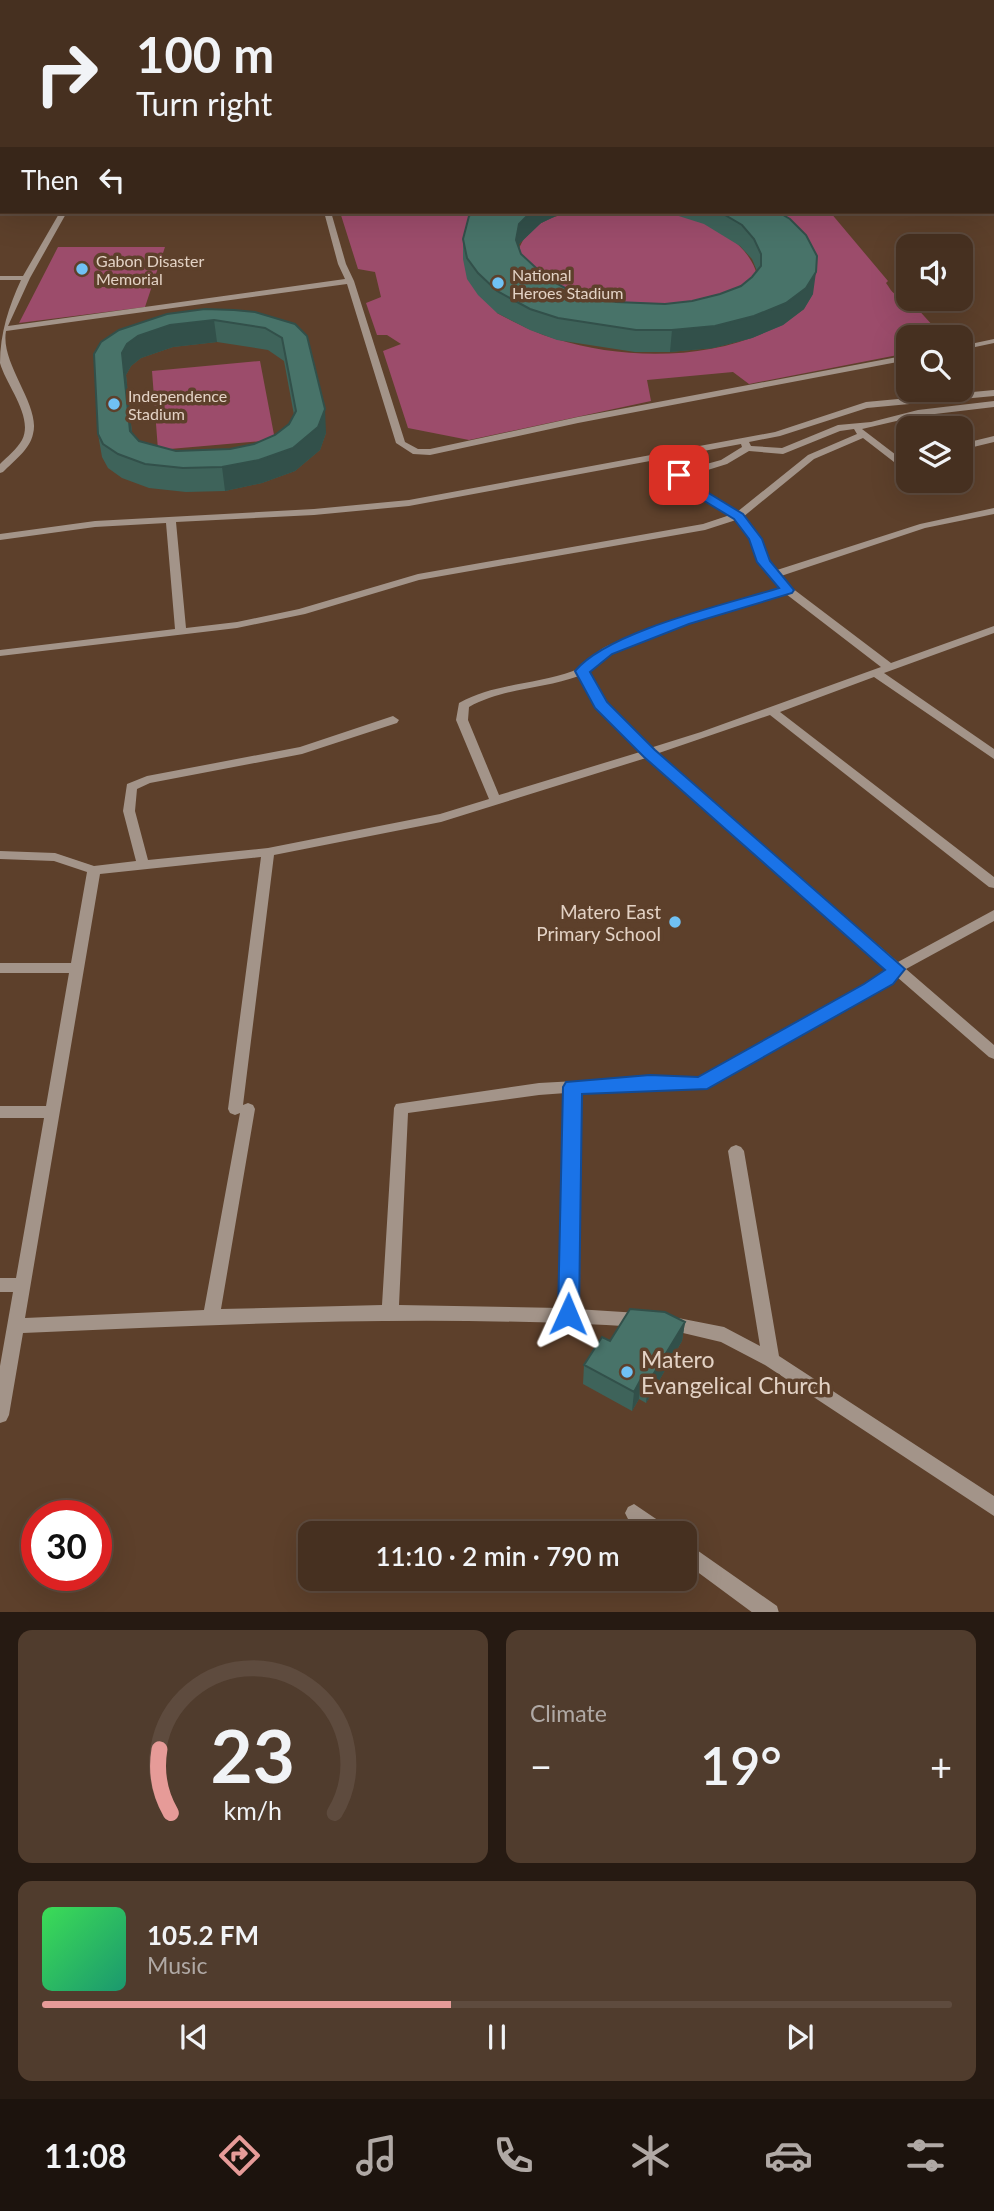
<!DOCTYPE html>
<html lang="en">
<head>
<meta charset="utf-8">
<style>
	body { margin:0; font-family:Lato,sans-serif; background:#503c2d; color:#f1f3f6; height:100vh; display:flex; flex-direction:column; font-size:26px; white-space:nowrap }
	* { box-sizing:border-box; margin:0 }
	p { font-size:23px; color:#b0a9a5 }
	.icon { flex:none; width:38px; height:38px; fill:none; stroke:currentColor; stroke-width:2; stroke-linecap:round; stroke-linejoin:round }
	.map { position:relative; height:1612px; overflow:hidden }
	.panel { display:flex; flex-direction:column; gap:18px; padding:18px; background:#261a12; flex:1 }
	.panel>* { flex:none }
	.guide { position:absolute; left:0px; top:0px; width:994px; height:214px; box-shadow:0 7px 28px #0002,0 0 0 2px #5e4b3e; background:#463020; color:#f1f3f6; overflow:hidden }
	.buttons { position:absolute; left:896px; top:234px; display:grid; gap:14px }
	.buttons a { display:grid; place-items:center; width:77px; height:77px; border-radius:14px; background:#463020; box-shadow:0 7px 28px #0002,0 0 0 2px #5e4b3e; font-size:35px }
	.speed { position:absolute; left:21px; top:1500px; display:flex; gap:14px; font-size:35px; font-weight:700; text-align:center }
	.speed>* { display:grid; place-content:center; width:91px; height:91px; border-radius:50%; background:#463020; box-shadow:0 7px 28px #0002,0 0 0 2px #5e4b3e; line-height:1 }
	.speed .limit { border:10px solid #d22; background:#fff; color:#111 }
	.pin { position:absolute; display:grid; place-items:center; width:60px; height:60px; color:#fff; margin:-30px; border-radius:14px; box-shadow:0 4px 10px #0006 }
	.me { position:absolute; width:77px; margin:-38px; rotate:1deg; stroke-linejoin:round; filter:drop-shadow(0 0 5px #0008) }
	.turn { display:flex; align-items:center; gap:24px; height:147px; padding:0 21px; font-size:32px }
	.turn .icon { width:91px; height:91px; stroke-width:2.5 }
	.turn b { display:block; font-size:49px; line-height:60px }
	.then { display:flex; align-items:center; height:66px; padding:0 21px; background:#0003; gap:14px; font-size:26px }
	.big { font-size:52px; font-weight:600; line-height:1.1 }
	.panel .widget { flex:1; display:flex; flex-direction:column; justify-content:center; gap:10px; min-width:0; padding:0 24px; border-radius:14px; background:#503c2d }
	.panel .dial { align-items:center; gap:0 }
	.dial svg { height:182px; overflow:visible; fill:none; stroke:#5e4b3e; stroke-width:7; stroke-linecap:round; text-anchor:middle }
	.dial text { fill:#f1f3f6; stroke:none }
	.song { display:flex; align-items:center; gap:21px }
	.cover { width:84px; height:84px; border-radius:10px; background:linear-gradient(135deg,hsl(130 70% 55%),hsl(160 70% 35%)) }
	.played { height:7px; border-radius:4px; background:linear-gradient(90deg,#e69b98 45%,#5e4b3e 45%) }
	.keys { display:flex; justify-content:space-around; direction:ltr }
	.heat { display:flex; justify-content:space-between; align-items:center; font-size:38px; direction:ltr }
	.panel .tiles { flex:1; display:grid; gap:18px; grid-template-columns:1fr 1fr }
	.widget:last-child { grid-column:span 2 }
	.trip { position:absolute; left:298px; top:1521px; width:399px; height:70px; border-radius:14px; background:#463020; box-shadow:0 7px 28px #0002,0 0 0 2px #5e4b3e; font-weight:600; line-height:70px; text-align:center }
	.menu { display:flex; height:112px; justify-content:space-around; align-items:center; background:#1c130d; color:#b0a9a5 }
	.menu .icon { width:49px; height:49px }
	.menu .active { color:#e69b98 }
	.menu b { font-size:32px; color:#f1f3f6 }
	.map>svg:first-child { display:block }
</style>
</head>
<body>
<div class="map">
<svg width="994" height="1613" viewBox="0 0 994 1613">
	<rect width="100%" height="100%" fill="#5d402b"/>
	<path fill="#9c4c6b" d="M444 0H802L804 2H444Z
		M340 212H498L497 313C516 323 535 333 556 339 634 363 737 361 804 309L741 212H830L888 281 886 283C892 291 892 296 905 295L944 338H908V353L749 384 733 372 647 380 651 401 469 440 408 428 383 351 401 344 387 335H377L366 303 381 297 375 272 358 269Z
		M573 212C603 212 635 209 665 212 704 216 757 243 759 287L615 324 516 261C521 229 544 218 573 212Z
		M58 247H165L145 307 19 323Z
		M260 361 275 440 158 450 152 371Z"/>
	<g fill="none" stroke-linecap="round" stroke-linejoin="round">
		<path fill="#a39489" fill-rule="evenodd" d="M29 0H35V2H29Z
			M220 0H226L227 2H221Z
			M302 0H309L299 2Z
			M818 0H824L826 2H820Z
			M0 29H2V33H0Z
			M2 74V79L0 80V75Z
			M0 146H2V150H0Z
			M0 177H2V185H0Z
			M60 212H67L30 278 8 326 345 279 338 264 324 212H331L346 264 354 281 405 442 418 449H430L578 417 908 355V360L578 423 430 455 413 454 396 443 347 284 6 331C0 364 41 405 33 434 30 449 14 461 3 472L0 473V464C7 457 17 449 22 440 34 417 6 385 0 363 0 333 9 306 21 280H0V276H23Z
			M994 339V343L961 350V346Z
			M994 390V396L867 408 780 436 749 442 751 446 782 448 838 425 871 422 918 410 994 401V407L918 416 862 429 900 458 908 460V466L894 462 863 438 814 459 743 517 760 539 769 561 777 570 920 524 994 508V514L925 528 781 576 792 588 891 663 994 626V633L884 673 994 749V759L874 677 780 712 994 877V888L989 887 770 715 656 754 898 962 994 910V921L906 969 994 1045V1059L989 1057 897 977 892 983 705 1088 580 1093 576 1309 639 1313 645 1315 647 1320 645 1325 639 1327C433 1314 229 1324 23 1333L9 1415 6 1421 0 1423V1366L13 1292H0V1278H16L44 1118H0V1106H46L69 973H0V963H71L87 872 54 861 0 859V851L55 853 94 866 136 861 123 811 127 784 147 776 300 747 393 716 399 720 397 723 302 754 150 783 137 789 135 811 148 860 268 848 440 814 489 799 456 720 459 703C495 683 535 685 573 671 586 666 594 652 607 646 663 620 723 605 781 589L769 577 759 562 750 539 736 520 705 530 419 580 305 614 237 628 0 656V650L175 629 166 523 95 527 0 540V534L95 521 314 509 409 500 775 432 866 402ZM854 429 857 434 808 455 737 512 682 478 727 464 749 451 783 454 840 431ZM741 444 742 447 721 460 681 471 672 477 675 482 730 515 703 524 418 574 299 609 237 622 186 628 176 522 314 515 409 506ZM786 594 881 667 701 732 650 748 605 702 588 672 610 654 635 642 702 619ZM579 676 596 706 640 752 499 795 468 720 469 707C503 688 543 689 579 676ZM646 758 888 969 882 975 698 1078 650 1077 539 1083 396 1104 394 1108 382 1305 221 1309 255 1109 253 1105 248 1103 243 1105 274 855 441 822ZM261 857 228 1109 230 1113 235 1115 240 1113 204 1310 25 1318 100 874ZM566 1093 560 1308 399 1305 408 1113 539 1095Z
			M994 436V442L961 450V444Z
			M736 1145 741 1147 744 1151 779 1356 994 1496V1516L765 1365 721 1342 662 1328 660 1323 662 1318 668 1316 724 1327 760 1346 728 1151 731 1147Z
			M634 1504 668 1527 670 1533H646L628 1519 625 1513 628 1507Z
			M684 1541 777 1606 779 1613H753L684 1562Z"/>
		<path fill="#fcdfc9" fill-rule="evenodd" d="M845 0H853L855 2H846Z
			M994 73V79L992 80V74Z
			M992 128 994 129V136L992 135Z
			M992 142 994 143V149L992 148Z"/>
	</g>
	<path fill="#3e635a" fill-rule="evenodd" d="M474 212H573L558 215 541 223 519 244 521 254 548 279 569 290 616 302 665 304 692 301 720 294 741 286 752 277 757 271 752 259 740 246 704 224 666 212H778L813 294 804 309 783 325 752 338 713 348 670 352H635L557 340 530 330 497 313 478 295 467 279 463 259V239Z
		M167 314 295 324 326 433 320 450 295 471 262 483 225 491 186 492 149 488 122 478 108 468 102 457 98 434 94 354ZM217 342 268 350 284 361 294 415 289 424 275 435 254 444 230 449 176 451 139 441 132 433 126 375 131 366 141 358 173 347Z
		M685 1322 682 1341 646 1403 639 1399 632 1411 583 1384 584 1365 610 1341Z"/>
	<path fill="#32504a" d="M531 212H573L558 215 541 223 519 244 516 261V240L519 224Z
		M816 272 813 294 804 309 783 325 752 338 713 348 670 352 672 330Z
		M214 320 217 342 173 347 141 358 131 366 126 375 134 454 130 431 122 353 127 344 138 336 170 325Z
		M325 409 326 433 320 450 295 471 262 483 225 491 222 467Z
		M685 1322 682 1341 646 1403 648 1383Z
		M641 1379 639 1399 632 1411 634 1392Z"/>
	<path fill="#487369" stroke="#32504a" stroke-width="2" fill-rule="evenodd" d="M474 212H531L519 224 516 240 521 254 548 279 569 290 616 302 665 304 692 301 720 294 741 286 752 277 761 266V254L754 239 742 225 720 212H778L790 219 806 235 817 256 816 272 806 288 786 303 754 316 715 326 672 330H636L558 318 530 309 497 291 478 273 467 258 463 239 469 216Z
		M205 309 234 310 255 312 295 324 307 336 325 409 318 427 293 448 259 460 222 467 183 468 145 464 118 454 103 444 98 434 94 354 101 342 119 330 167 314ZM214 320 265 328 282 338 296 411 289 424 275 435 254 444 230 449 176 451 139 441 130 431 122 353 127 344 138 336 170 325Z
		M630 1309 665 1312 685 1322 648 1383 641 1379 634 1392 584 1365 602 1337 610 1341Z"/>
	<path fill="#1a73e8" stroke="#114b97" stroke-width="2" d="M679 471 684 472V478L743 514 762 539 770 561 794 590 792 593 689 624 612 654 590 672 607 702 655 750 905 969 893 984 877 993 707 1089 582 1094 579 1314 576 1321 568 1324 561 1321 558 1314 563 1087 566 1082 650 1075 698 1077 864 984 885 970 644 757 595 708 575 671C608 631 727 604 779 588L757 562 749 539 734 519 673 482V475Z"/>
	<g fill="#70c1f4" stroke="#5d402b" stroke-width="2.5">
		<circle cx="82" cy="269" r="7"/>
		<circle cx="498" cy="283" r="7"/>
		<circle cx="114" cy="404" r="7"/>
		<circle cx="675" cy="922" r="7"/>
		<circle cx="627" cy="1372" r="7"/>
	</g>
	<g text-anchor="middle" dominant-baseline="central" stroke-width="7" stroke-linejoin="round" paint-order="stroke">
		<g font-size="16" fill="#e3d2c5" stroke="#5d402b" text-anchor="start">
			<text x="96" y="260">Gabon Disaster<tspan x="96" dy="18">Memorial</tspan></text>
			<text x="512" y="274">National<tspan x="512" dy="18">Heroes Stadium</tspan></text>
			<text x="128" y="395">Independence<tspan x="128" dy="18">Stadium</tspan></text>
		</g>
		<g font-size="19" fill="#e3d2c5" stroke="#5d402b" text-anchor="end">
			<text x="661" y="911">Matero East<tspan x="661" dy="22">Primary School</tspan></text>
		</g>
		<g font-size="23" fill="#e3d2c5" stroke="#5d402b" text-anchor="start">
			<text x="641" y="1359">Matero<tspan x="641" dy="26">Evangelical Church</tspan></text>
		</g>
	</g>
</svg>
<div class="buttons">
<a><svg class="icon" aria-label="sound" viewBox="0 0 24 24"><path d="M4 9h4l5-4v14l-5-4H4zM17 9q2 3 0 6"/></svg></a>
<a><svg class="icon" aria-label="search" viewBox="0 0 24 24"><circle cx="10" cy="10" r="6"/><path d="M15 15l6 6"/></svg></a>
<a><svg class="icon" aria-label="layers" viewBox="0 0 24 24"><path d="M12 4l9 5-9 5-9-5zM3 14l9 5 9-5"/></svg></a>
</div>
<div class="speed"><div class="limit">30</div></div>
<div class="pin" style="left:679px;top:475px;background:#d93025"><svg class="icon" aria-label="arrive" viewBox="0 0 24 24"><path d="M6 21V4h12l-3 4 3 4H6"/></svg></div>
<svg class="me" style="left:568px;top:1314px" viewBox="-20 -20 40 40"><path d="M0-17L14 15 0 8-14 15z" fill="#1a73e8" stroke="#fff" stroke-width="4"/></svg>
<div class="trip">11:10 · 2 min · 790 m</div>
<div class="guide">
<div class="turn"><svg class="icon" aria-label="right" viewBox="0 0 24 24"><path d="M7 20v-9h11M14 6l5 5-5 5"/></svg><div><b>100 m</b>Turn right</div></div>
<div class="then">Then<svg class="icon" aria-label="left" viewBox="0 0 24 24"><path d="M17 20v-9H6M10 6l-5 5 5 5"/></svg></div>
</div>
</div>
<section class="panel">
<div class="tiles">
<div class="widget dial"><svg viewBox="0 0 100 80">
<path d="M14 69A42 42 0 1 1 86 69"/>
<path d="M14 69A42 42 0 0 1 9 41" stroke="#e69b98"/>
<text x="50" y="56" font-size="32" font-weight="700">23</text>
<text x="50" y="72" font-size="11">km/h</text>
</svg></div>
<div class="widget"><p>Climate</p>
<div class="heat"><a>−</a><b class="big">19°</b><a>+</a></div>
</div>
<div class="widget">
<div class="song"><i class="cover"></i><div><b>105.2 FM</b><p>Music</p></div></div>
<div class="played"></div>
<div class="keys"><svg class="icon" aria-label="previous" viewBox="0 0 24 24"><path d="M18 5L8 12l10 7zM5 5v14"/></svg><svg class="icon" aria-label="pause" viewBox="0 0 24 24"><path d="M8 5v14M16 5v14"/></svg><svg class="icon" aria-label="next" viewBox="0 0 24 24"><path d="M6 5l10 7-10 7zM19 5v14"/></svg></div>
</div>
</div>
</section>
<nav class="menu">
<b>11:08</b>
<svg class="icon active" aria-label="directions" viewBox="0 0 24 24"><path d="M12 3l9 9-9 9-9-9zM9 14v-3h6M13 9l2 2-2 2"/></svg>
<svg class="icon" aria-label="music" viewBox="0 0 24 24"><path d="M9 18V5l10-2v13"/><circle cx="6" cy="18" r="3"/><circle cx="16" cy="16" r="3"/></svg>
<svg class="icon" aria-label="phone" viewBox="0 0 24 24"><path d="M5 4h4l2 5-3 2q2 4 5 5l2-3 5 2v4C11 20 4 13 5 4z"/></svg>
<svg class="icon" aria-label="climate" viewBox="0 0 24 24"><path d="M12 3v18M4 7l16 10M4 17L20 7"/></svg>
<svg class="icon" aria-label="car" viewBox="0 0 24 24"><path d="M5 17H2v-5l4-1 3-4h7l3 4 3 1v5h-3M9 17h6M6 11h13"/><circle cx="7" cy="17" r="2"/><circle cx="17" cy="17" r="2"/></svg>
<svg class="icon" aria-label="filters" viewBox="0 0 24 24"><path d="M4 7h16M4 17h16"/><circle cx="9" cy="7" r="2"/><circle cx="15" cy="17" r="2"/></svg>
</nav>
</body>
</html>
